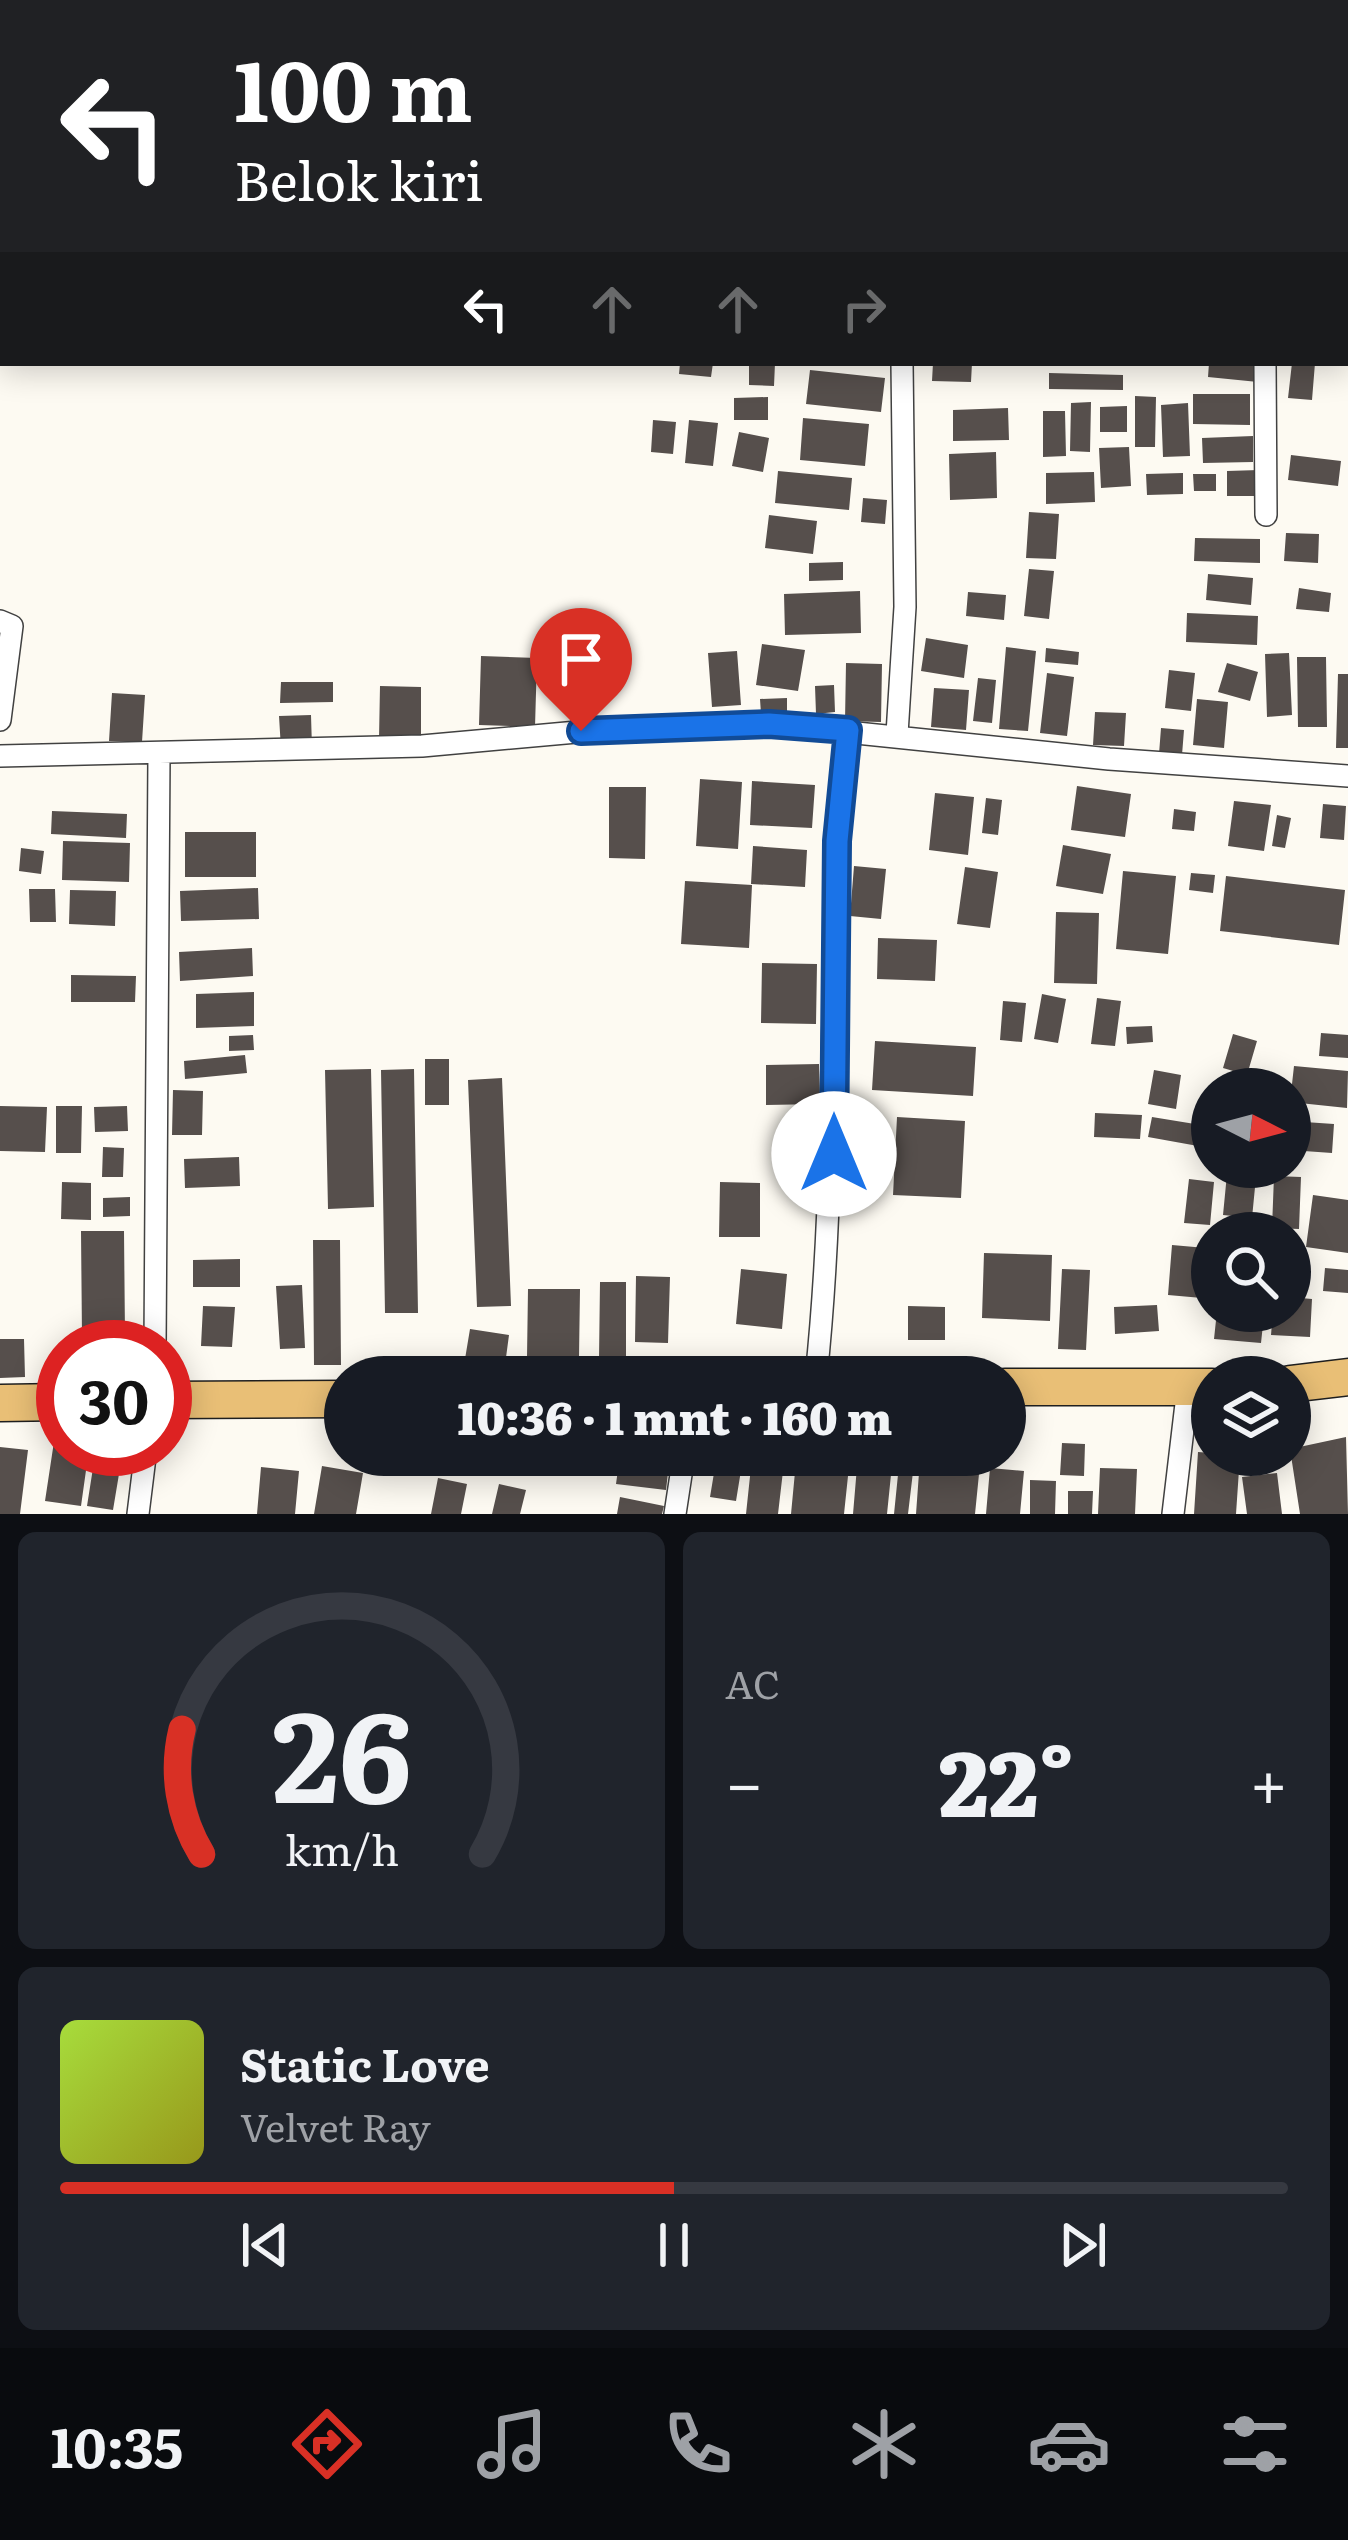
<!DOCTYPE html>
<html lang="id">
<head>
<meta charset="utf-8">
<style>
	body { margin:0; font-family:Literata,serif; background:#20242c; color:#f1f3f6; height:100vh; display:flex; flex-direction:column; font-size:45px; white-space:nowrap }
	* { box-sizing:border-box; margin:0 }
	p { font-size:39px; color:#9ea1a6 }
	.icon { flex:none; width:66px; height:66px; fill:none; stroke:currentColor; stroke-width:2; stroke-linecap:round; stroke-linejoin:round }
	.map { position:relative; height:1514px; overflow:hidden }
	.side { display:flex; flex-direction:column; gap:18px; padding:18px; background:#0d0f14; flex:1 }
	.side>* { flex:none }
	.top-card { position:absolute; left:0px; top:0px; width:1350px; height:366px; box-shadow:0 6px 30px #0003; background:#202124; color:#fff; overflow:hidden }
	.needle { width:78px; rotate:96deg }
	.buttons { position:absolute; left:1191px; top:1068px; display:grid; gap:24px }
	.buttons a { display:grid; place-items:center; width:120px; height:120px; border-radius:50%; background:#171b24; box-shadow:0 6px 30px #0003; font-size:60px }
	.speed { position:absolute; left:36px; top:1320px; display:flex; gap:24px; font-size:60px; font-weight:700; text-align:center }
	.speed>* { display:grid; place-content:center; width:156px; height:156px; border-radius:50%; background:#171b24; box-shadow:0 6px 30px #0003; line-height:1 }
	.speed .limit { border:18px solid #d22; background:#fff; color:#111 }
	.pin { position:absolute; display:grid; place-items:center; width:102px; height:102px; color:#fff; margin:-123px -51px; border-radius:50% 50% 50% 0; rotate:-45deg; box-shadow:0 0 12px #0007 }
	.pin .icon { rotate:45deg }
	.me { position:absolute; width:132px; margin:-66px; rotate:0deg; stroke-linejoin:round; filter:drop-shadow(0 0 9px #0008) }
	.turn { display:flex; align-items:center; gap:42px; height:252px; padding:0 36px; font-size:54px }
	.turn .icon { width:156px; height:156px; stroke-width:2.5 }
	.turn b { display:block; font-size:84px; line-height:102px }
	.lanes { display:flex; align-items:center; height:114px; padding:0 36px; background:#0003; justify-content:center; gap:60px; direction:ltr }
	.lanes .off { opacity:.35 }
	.big { font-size:90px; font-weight:800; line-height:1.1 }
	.side .card { flex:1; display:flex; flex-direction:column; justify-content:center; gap:18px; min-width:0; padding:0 42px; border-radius:18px; background:#20242c }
	.side .dial { align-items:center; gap:0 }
	.dial svg { height:312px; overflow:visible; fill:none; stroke:#363941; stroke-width:7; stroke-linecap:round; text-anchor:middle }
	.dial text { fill:#f1f3f6; stroke:none }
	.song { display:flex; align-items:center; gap:36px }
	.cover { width:144px; height:144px; border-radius:18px; background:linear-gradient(135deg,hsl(80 70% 55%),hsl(60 70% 35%)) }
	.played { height:12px; border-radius:6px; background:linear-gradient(90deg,#d93025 50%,#363941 50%) }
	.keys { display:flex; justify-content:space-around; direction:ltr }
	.heat { display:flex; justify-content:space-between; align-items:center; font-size:66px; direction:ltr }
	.side .tiles { flex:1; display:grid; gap:18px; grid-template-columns:1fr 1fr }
	.card:last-child { grid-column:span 2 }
	.trip { position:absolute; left:324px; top:1356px; width:702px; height:120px; border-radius:60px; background:#171b24; box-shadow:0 6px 30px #0003; font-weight:800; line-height:120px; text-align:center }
	.menu { display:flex; height:192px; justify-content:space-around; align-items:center; background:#090b0e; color:#9ea1a6 }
	.menu .icon { width:84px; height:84px }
	.menu .selected { color:#d93025 }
	.menu b { font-size:54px; color:#f1f3f6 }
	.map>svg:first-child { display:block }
</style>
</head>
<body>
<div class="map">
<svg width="1348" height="1514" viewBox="0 0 1348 1514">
	<rect width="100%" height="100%" fill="#fdfaf2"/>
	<path fill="#564f4c" d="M680 363H713L711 377 679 374Z
		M749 363H775L774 386 749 385Z
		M933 363H972L971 382 932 381Z
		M1209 363H1260L1258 382 1208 377Z
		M1292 363H1315L1312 400 1288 398Z
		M810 370 885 378 881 412 806 404Z
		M1049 373 1123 375V390L1049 389Z
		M1193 394H1250V425L1193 424Z
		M1135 396 1156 397 1155 447H1135Z
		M768 397V420H734V398Z
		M1091 402 1090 452 1070 451 1071 403Z
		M1188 403 1190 456 1163 457 1161 405Z
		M1127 406V432H1100V407Z
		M1008 408 1009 440 953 441V410Z
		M1043 411H1065L1066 456 1043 457Z
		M803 418 869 424 865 466 800 460Z
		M653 420 676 422 673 454 651 452Z
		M689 420 718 423 713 466 685 463Z
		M739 432 769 438 763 472 732 466Z
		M1253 436V462L1203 463 1202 438Z
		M1129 447 1131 486 1101 488 1099 448Z
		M996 452 997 498 950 500 949 454Z
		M1291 455 1341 461 1338 486 1288 480Z
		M1259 470V496H1227V471Z
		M778 471 852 478 849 510 775 503Z
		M1094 472 1095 502 1046 504V473Z
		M1183 473V494L1147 495 1146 474Z
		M1193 474H1216V491H1194Z
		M863 498 887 500 885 524 861 522Z
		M1029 512 1059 514 1056 559 1026 558Z
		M769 515 817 521 813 554 765 548Z
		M1286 533 1319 534 1318 563 1284 561Z
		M1195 538 1260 539V563L1194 561Z
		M843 562V580L809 581V563Z
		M1029 569 1054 571 1049 619 1024 616Z
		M1208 574 1253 578 1251 605 1206 600Z
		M1299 588 1331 593 1329 612 1296 609Z
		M860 591 861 633 785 635 784 594Z
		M968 592 1006 595 1004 620 966 616Z
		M1187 613 1258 616 1257 645 1186 642Z
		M926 638 968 645 964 678 921 671Z
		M762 644 805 650 798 691 756 685Z
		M1006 647 1036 651 1028 731 999 729Z
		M1046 648 1079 652 1078 665 1045 662Z
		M737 651 741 705 712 707 708 653Z
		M1289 653 1292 715 1267 717 1265 654Z
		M481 656 537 658 535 727 479 725Z
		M1297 657H1326L1327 727H1298Z
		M846 663 882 664 881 722 845 721Z
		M1227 663 1258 672 1250 701 1218 692Z
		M1169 670 1195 673 1191 711 1165 708Z
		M584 672H604V706H584Z
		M1047 673 1074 677 1067 736 1040 733Z
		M1338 674H1348V748H1336Z
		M978 678 996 680 992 723 973 721Z
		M281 682H333V702L280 703Z
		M834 685 835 712 816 714 815 686Z
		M380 686 421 687V739H379Z
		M934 688 969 690 966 730 931 727Z
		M112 693 145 695 142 742 109 741Z
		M787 698V713L761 714 760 699Z
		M1197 699 1228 702 1224 748 1193 745Z
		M1095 712 1126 713 1124 746 1093 745Z
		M311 715 312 748 281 749 279 716Z
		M1161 728 1184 730 1182 755 1159 754Z
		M700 779 742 782 738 849 696 846Z
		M752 781 815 785 812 828 750 825Z
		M1077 786 1131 794 1125 837 1071 830Z
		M609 787H646L645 859 609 858Z
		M935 793 974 797 968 855 929 850Z
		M986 798 1002 800 998 835 982 833Z
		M1234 801 1271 805 1264 851 1228 846Z
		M1323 804 1346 806 1344 840 1320 838Z
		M1174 809 1196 812 1194 831 1172 829Z
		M52 811 127 814 126 838 51 834Z
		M1277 815 1291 818 1285 848 1272 846Z
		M185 832H256V877H185Z
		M63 841 130 843 129 882 62 880Z
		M1063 845 1111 854 1103 894 1056 886Z
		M753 846 807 850 805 887 751 884Z
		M21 848 44 851 41 874 19 871Z
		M854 866 886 869 881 919 850 916Z
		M965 867 998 872 990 928 957 924Z
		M1123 871 1176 876 1168 954 1116 949Z
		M1191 873 1215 875 1213 893 1189 890Z
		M1226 876 1345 890 1339 945 1220 931Z
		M685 881 752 885 749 948 681 944Z
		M258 888 259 919 181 921 180 891Z
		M29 889H55L56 922H30Z
		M70 890 116 891 115 926 69 924Z
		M1056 912 1099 913 1097 984 1054 983Z
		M878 938 937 940 935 981 877 979Z
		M252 948 253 976 180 981 179 952Z
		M762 963 817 964 816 1024 761 1023Z
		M71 975 136 976 135 1002H71Z
		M254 992V1026L196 1028V994Z
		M1042 994 1066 999 1058 1043 1034 1039Z
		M1097 998 1121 1001 1115 1046 1091 1044Z
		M1003 1001 1026 1003 1022 1042 1000 1040Z
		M1152 1026 1153 1042 1127 1044 1126 1027Z
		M1321 1033 1348 1035V1058L1319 1056Z
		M1233 1034 1257 1041 1247 1075 1223 1068Z
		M253 1035 254 1050 229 1051V1036Z
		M875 1041 976 1047 973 1096 872 1090Z
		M245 1055 247 1073 185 1079 184 1061Z
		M425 1059H449V1105H425Z
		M819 1064 820 1104 766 1105V1065Z
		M1294 1066 1348 1071 1347 1108 1290 1102Z
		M371 1069 374 1207 328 1209 325 1070Z
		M414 1069 418 1313H385L381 1070Z
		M1154 1070 1181 1075 1176 1109 1148 1104Z
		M502 1078 511 1306 477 1307 468 1080Z
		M173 1090 203 1091 202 1135H172Z
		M0 1106 47 1107 45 1152 0 1151Z
		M56 1106H82L81 1153H56Z
		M127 1106 128 1131 95 1132 94 1107Z
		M1095 1113 1142 1115 1140 1139 1094 1137Z
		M897 1117 965 1121 961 1198 893 1195Z
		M1152 1117 1201 1125 1198 1146 1148 1137Z
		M1290 1121 1334 1124 1332 1153 1290 1150Z
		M103 1147 124 1148 123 1177H102Z
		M239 1157 240 1186 185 1188 184 1159Z
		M1227 1174 1256 1177 1252 1218 1223 1215Z
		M1274 1176 1301 1177 1299 1229 1272 1228Z
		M1189 1179 1214 1182 1210 1225 1184 1223Z
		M62 1182 91 1183V1220L61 1219Z
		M720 1182 760 1183V1237H719Z
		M1313 1195 1348 1200V1253L1306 1247Z
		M130 1197V1216L103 1217V1198Z
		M81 1231H124L125 1336 82 1337Z
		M313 1240H340L341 1365H314Z
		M1172 1245 1206 1248 1202 1298 1168 1295Z
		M984 1253 1052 1255 1050 1321 982 1318Z
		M240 1259V1287H193V1260Z
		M1325 1268 1348 1270V1293L1323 1291Z
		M741 1269 787 1274 782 1329 736 1324Z
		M1062 1269 1090 1270 1086 1350 1058 1349Z
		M636 1276 670 1277 668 1343 635 1342Z
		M600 1282H626V1360L599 1359Z
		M302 1285 305 1348 280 1349 276 1286Z
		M528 1289H580L579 1357H527Z
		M1290 1297 1312 1299 1310 1337 1271 1335 1273 1311H1290Z
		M1157 1305 1159 1331 1115 1334 1114 1307Z
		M203 1306 235 1307 232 1347 201 1346Z
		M908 1306 945 1307V1340H908Z
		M1217 1311 1264 1315 1261 1343 1214 1339Z
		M470 1329 509 1335 505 1365 465 1359Z
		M0 1339H24L25 1377 0 1378Z
		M852 1356H883V1374L853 1375Z
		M55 1435 63 1436V1449H89L81 1506 45 1501Z
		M1346 1437 1348 1514H1300L1290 1449Z
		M1062 1443 1085 1444 1084 1476 1060 1475Z
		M0 1447 28 1450 20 1514H0Z
		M96 1449 123 1450 113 1510 87 1506Z
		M1198 1452 1240 1455 1236 1514H1194Z
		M497 1455H535L533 1473 495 1468Z
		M620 1455H670L666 1490 616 1484Z
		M717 1455 743 1458 736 1501 710 1497Z
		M858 1455H893L887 1514H853Z
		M900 1455H915L908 1514H894Z
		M920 1459 980 1464 975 1514H916Z
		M322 1466 363 1473 356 1514H314Z
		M261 1467 299 1471 295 1514H257Z
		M751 1467 783 1471 778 1514H746Z
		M990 1468 1024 1471 1020 1514H986Z
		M1100 1468 1137 1469 1135 1514H1098Z
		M795 1472 848 1476 844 1514H791Z
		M1277 1473 1282 1514H1247L1242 1477Z
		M438 1478 467 1484 461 1514H431Z
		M1030 1480 1056 1481 1055 1514H1030Z
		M499 1484 526 1490 520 1514H492Z
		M1068 1491H1093L1092 1514H1068Z
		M620 1497 664 1506 662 1514H617Z"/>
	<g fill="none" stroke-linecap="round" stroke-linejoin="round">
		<defs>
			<path id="minor" d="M908 3 909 0
				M1347 333H1348
				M1265 363 1266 515
				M0 621 12 626 0 720
				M897 734 905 607 902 363
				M0 756 422 746 621 728 769 724 1109 759 1348 776
				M155 1347 159 755
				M816 1377C839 1162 826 945 848 730
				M138 1514 146 1449
				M675 1514 684 1455
				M1173 1514 1188 1387"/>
			<path id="primary" d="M1290 1384 1348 1377
				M1005 1387H1212
				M165 1400 345 1399
				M0 1403 63 1402"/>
		</defs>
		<use href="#minor" stroke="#414141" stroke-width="24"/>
		<use href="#primary" stroke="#1f1f1f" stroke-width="39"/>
		<use href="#minor" stroke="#fff" stroke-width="21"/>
		<use href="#primary" stroke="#e9bf76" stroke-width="36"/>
	</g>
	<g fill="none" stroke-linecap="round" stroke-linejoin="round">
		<defs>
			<path id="route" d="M581 731 769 724 848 730 837 841 834 1154"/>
		</defs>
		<use href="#route" stroke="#114b97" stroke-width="30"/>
		<use href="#route" stroke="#1a73e8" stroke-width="21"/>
	</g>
</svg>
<div class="buttons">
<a><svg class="needle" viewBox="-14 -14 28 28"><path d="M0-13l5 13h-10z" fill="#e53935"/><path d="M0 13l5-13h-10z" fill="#9ea1a6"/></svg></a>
<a><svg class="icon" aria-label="search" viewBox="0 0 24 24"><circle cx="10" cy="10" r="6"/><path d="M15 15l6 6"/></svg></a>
<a><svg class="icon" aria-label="layers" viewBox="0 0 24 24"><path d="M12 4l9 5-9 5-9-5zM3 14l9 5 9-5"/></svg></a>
</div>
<div class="speed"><div class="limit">30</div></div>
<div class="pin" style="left:581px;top:731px;background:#d93025"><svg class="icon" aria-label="arrive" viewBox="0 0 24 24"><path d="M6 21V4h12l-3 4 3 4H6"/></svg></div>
<svg class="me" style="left:834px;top:1154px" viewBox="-20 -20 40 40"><circle r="19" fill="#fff"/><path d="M0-13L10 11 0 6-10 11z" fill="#1a73e8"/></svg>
<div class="trip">10:36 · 1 mnt · 160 m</div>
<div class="top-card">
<div class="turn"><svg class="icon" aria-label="left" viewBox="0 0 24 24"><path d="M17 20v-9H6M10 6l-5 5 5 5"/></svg><div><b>100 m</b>Belok kiri</div></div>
<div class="lanes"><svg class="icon" aria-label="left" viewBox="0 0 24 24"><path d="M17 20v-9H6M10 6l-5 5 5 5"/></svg><svg class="icon off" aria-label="ahead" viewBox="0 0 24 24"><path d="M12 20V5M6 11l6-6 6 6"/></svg><svg class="icon off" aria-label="ahead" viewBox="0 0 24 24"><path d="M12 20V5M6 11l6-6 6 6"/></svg><svg class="icon off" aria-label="right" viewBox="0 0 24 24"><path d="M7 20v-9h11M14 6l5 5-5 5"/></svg></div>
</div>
</div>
<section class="side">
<div class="tiles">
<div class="card dial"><svg viewBox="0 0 100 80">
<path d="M14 69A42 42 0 1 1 86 69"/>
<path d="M14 69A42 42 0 0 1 9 37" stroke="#d93025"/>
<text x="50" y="56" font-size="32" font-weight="700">26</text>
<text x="50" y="72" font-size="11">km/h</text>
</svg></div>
<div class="card"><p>AC</p>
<div class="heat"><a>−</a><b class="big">22°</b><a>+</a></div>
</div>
<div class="card">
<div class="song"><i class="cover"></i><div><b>Static Love</b><p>Velvet Ray</p></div></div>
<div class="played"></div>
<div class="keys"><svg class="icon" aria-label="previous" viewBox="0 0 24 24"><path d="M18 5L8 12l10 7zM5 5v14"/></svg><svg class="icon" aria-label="pause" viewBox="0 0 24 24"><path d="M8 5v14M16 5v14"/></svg><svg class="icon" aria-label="next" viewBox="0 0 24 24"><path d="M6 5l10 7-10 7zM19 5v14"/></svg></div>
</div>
</div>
</section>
<nav class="menu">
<b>10:35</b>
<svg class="icon selected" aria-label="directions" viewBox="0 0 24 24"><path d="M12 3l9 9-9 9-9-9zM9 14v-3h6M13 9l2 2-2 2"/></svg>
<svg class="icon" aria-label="music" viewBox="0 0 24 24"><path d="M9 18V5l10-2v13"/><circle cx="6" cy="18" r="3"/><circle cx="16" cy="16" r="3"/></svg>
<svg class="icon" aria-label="phone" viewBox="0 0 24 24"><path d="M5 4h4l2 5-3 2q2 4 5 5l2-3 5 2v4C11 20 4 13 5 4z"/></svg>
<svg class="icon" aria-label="climate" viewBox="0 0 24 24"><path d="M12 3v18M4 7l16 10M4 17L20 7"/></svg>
<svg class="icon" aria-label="car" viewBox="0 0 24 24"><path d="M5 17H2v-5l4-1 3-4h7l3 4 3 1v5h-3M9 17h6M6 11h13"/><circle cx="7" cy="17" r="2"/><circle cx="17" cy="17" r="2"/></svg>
<svg class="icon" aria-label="filters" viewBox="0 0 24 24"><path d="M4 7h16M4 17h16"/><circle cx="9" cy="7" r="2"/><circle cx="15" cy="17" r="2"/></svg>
</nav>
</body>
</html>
